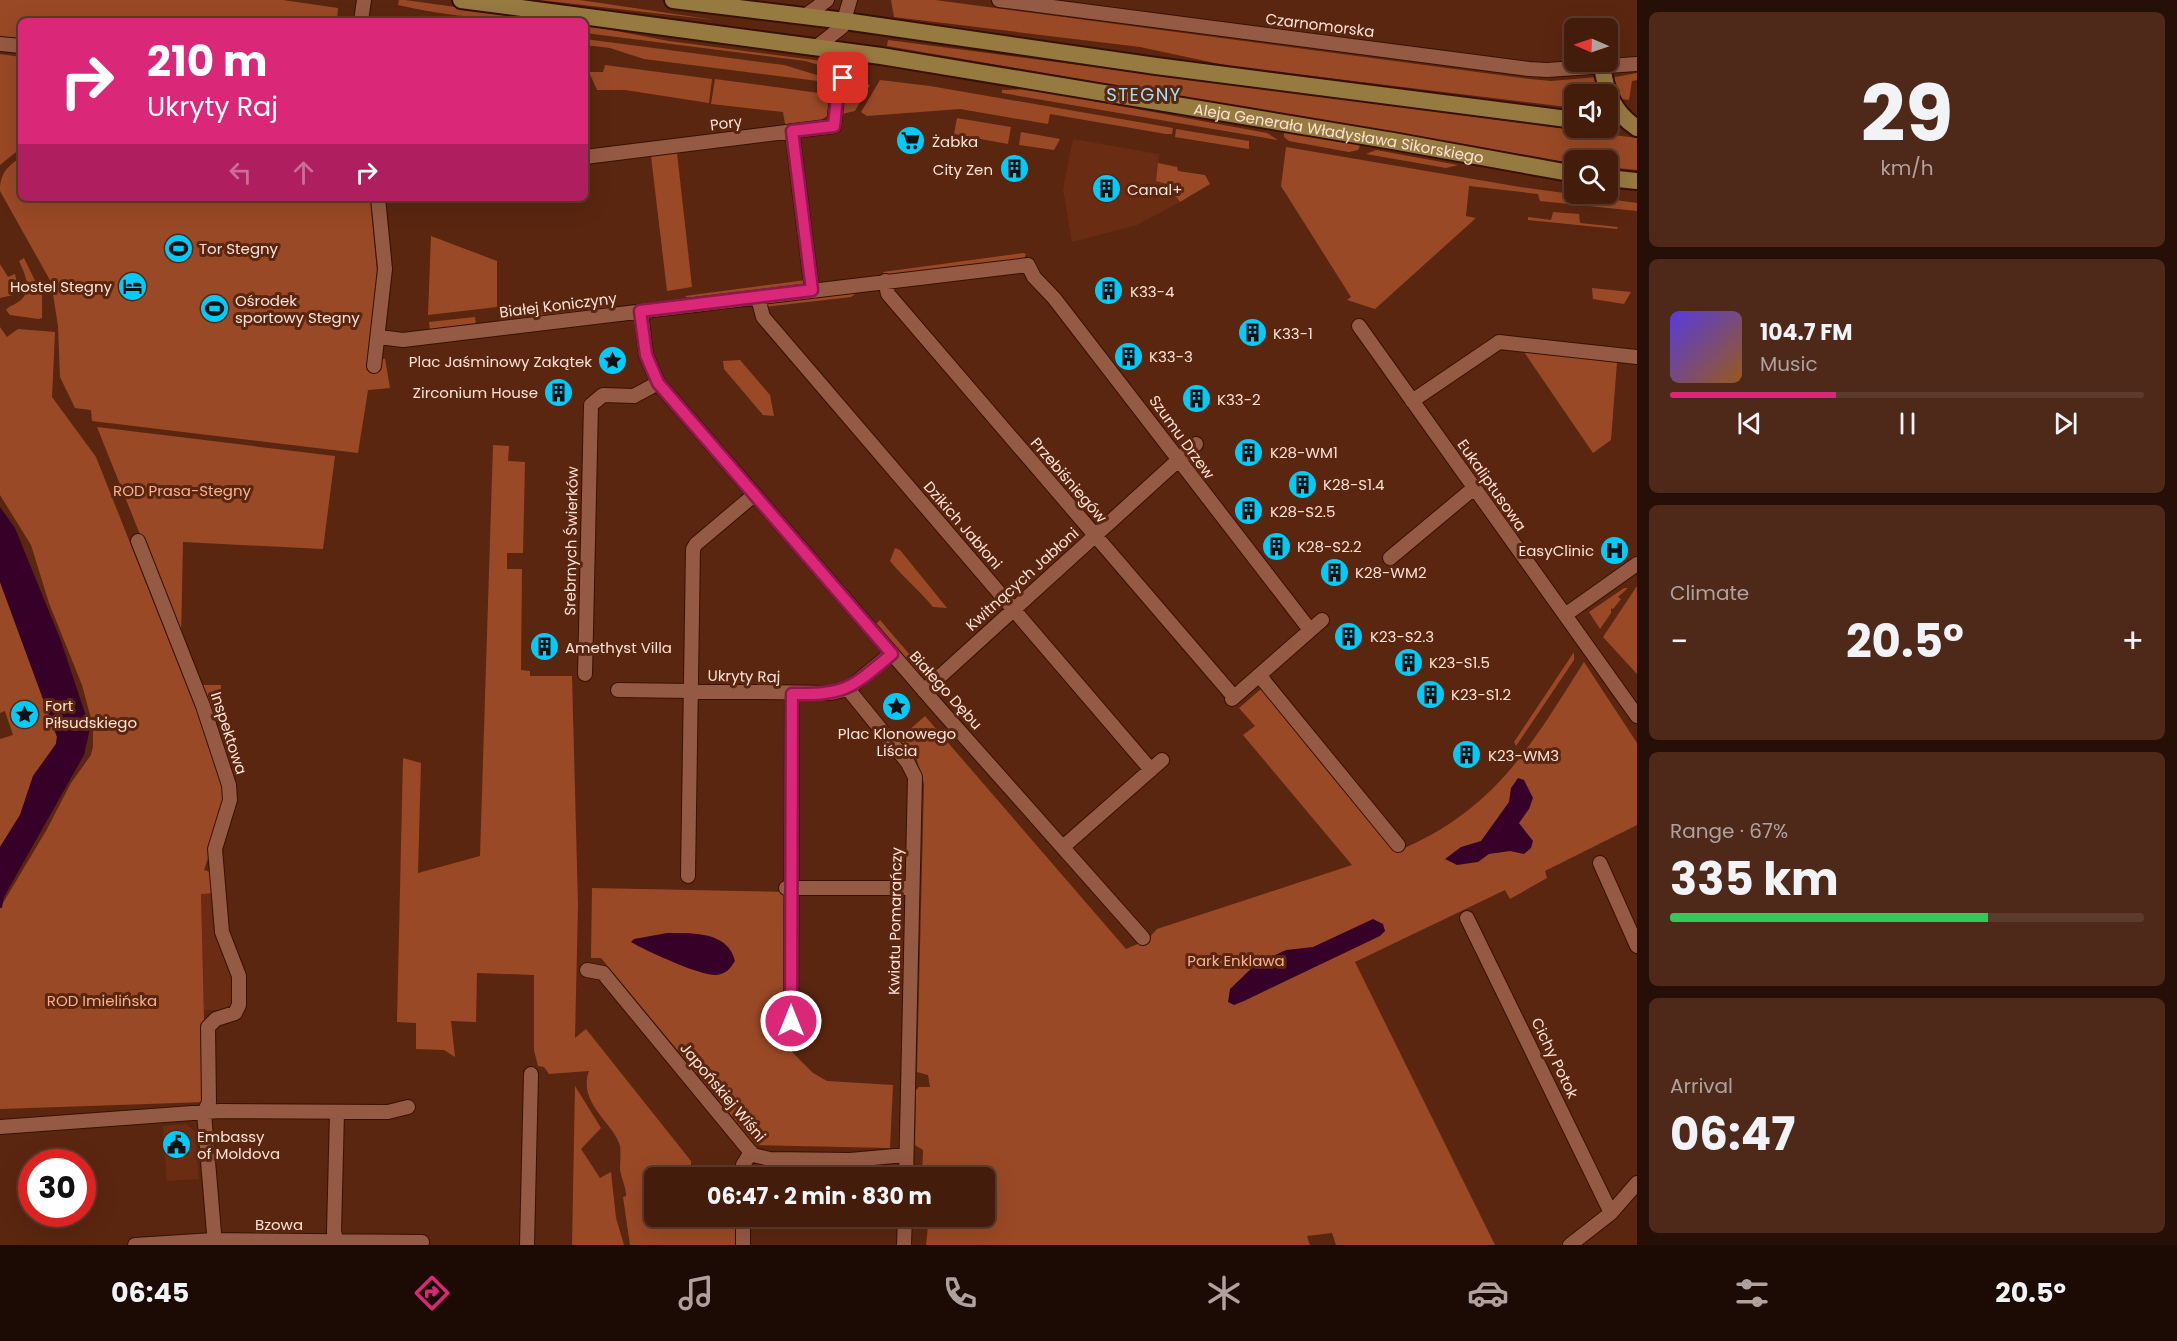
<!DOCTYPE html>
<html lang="en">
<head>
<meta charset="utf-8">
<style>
	body { margin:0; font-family:Poppins,sans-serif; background:#4e2919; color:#f1f3f6; height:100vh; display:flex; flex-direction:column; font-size:22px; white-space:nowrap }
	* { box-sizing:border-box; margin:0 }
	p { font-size:20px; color:#afa19d }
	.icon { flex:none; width:33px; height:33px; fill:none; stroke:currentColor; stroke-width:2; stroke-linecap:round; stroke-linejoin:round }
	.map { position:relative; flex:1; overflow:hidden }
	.drawer { display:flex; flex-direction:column; gap:12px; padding:12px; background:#250f06; width:540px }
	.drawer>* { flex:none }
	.hud { position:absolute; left:18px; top:18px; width:570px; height:183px; border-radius:9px; box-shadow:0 6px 24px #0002,0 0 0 2px #5c3a2c; background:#db2777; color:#fff; overflow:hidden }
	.needle { width:39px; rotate:272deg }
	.tools { position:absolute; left:1564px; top:18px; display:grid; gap:12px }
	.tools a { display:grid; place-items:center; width:54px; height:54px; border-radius:9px; background:#441c0b; box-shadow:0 6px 24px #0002,0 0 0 2px #5c3a2c; font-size:30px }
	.speed { position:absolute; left:18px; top:1149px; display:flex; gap:12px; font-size:30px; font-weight:700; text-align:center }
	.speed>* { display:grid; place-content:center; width:78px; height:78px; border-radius:50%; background:#441c0b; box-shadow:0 6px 24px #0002,0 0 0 2px #5c3a2c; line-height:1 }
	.speed .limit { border:9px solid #d22; background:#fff; color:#111 }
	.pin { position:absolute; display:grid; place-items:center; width:51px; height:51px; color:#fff; margin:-26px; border-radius:12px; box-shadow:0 3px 9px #0006 }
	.me { position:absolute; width:66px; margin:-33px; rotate:0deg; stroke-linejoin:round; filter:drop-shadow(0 0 4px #0008) }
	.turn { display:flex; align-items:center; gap:21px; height:126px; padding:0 30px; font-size:27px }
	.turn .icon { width:78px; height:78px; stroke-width:2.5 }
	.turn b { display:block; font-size:42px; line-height:51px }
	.lanes { display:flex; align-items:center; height:57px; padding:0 30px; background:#0003; justify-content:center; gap:30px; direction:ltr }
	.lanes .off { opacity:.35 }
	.big { font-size:45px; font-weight:700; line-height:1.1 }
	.drawer .tile { flex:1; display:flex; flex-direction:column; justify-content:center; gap:9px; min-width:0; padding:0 21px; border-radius:9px; background:#4e2919 }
	.drawer .dial { align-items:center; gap:0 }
	.dial b { font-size:78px; line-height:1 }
	.song { display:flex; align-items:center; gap:18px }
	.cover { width:72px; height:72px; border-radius:9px; background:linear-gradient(135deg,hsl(250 70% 55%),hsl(30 70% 35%)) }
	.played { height:6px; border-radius:3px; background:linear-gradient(90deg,#db2777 35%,#5c3a2c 35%) }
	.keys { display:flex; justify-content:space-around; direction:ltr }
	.heat { display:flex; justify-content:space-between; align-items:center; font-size:33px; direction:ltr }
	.charge { height:9px; border-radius:4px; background:linear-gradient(90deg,#34c759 67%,#5c3a2c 0) }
	.trip { position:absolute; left:644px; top:1167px; width:351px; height:60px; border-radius:9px; background:#441c0b; box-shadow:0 6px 24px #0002,0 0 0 2px #5c3a2c; font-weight:700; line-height:60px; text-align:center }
	.tab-bar { display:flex; height:96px; justify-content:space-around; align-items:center; background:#1b0b04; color:#afa19d }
	.tab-bar .icon { width:42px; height:42px }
	.tab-bar .selected { color:#db2777 }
	.tab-bar b { font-size:27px; color:#f1f3f6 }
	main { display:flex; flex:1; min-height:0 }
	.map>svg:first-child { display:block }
</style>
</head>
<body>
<main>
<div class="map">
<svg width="1637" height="1245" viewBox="0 0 1637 1245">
	<rect width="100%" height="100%" fill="#5b260f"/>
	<path fill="#6a2d13" d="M1073 139 1159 154 1156 181 1167 184 1180 202 1137 225 1072 242 1063 189Z
		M201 893H215L234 972V1010H204Z
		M186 1124 195 1132 199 1179 167 1181 163 1126Z"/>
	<path fill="#9a4926" d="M0 0H283L338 8 337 21H21V42L0 39Z
		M399 0H405L557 21C503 21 451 17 398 5Z
		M539 0H580L715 20Z
		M891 0H935L1530 79 1551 81 1598 77 1602 94H1575V108L1229 66 1140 47 894 17Z
		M585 25 669 41 822 61 829 68 805 61 585 33Z
		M585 39 784 65 817 75 818 81 644 59 610 48 585 45Z
		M888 40 1637 138V170L1608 167V160H1575V163L1559 161 887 46Z
		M0 54 21 57V148L0 165Z
		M605 65 712 79 709 103 625 90H597L589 72H603Z
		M1637 73V80L1632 81 1629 100 1613 98 1610 78Z
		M715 79 826 94 829 99 827 116 821 120 785 124 783 112 711 104Z
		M848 80 870 85 855 111 842 114Z
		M880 80 930 86 1173 128 1172 134H1166L1050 114 1048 124 960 109 867 116 861 112Z
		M1028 89 1267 133 1278 140 1002 93V90Z
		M957 118 1011 127 1008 144 954 134Z
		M1176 129 1249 141V149L1175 137Z
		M1021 132 1060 139 1054 150 1019 145Z
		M1284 132 1357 144 1360 146 1358 150 1349 152 1289 141 1284 137Z
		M1286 147 1520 187 1637 203V211L1540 201 1538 194 1469 186 1466 216 1476 218 1375 309 1347 300 1351 297 1281 186Z
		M1376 150 1458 165 1446 168 1366 154Z
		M677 153 692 287 667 291 651 156Z
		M21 157V198H370L377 271 371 358 385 359 390 388 368 390 358 453 92 421 91 410 75 408 60 377 58 326 51 282 0 191C0 173 7 167 21 157Z
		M1158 163 1177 167 1178 171 1205 175 1210 184 1180 202 1167 184 1156 181Z
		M1553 212 1579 214 1580 223 1618 227 1617 229 1528 220V217L1551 220Z
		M431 236 497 261V307L428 315Z
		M1023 253 1026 254 1024 259 885 276 883 272Z
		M24 258 42 295V318L39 319 10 315 6 310C10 305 13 306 18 302 34 292 25 274 19 261Z
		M0 264 8 277 15 274 17 283 13 295 0 298Z
		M806 280 803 286 690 300 685 296Z
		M1592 288 1631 292 1624 304 1593 299Z
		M854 290 855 294 851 297 764 307 767 302Z
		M573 305 591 308 615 305V310L533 318 532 310Z
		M475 317 476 326 430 331 429 322Z
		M0 327 7 337 18 329 55 332 52 397 96 457 196 709 201 713 226 783 221 819 204 870 214 873 215 893 201 894 206 1102 0 1109V908L46 831 71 783 91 755 93 746V726L82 685 49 603 31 545 0 495Z
		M1524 352 1617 362 1611 440 1593 453Z
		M740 360 770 395 774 416 763 415 724 369 723 361Z
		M97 427 335 456 323 549 183 542 181 637Z
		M493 445 509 446 508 461 525 462 523 553H507V569H522L521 670 530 671V676H572L578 905 575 1038 586 1029 691 1161V1177L654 1178V1216L739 1217V1245H630L623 1197 626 1196C626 1186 621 1178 620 1169 620 1162 621 1153 620 1146 615 1124 577 1103 589 1071L549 1074 544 1067 538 1066 534 1050V975L477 973 476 1022 451 1021 455 1057 444 1050 416 1049V1023L397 1022 403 758 421 763 418 873 480 856Z
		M895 548 900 550 947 608 933 607C919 590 904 578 890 561Z
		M0 582 57 737 56 744 33 776 20 815 0 847V739L13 735 5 711 0 713Z
		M1637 586V674L1603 637Z
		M1624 588H1628L1618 597 1621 599 1613 609 1611 608V613L1600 629 1589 612Z
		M880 620 922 669 916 675 874 626Z
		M1574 652V660L1516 746 1514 742Z
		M1584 662 1637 743V825L1545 871 1547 878 1510 899 1505 890 1355 962 1495 1245H1336L1332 1233 1307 1236 1310 1245H926L929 1217 984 1216V1178L922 1177 923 1150 915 1145 916 1090 919 1087H930L928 1075 917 1072 924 784 916 757 899 739 925 716 1126 949 1147 940 1157 929 1352 865 1243 735 1255 726 1239 708 1261 689 1395 852C1494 812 1530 747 1584 662Z
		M203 685H221V718H210L201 688Z
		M592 888 786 892 787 1047 813 1073 827 1081 893 1085 890 1148 756 1145 601 958H591Z
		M575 1086 601 1128 581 1149 600 1178 611 1172 616 1218 624 1245H572Z"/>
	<path fill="#370028" d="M0 507 15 528 61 641 90 728 84 755 4 897 2 908H0V847L20 815 33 776 56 744 57 737 0 582Z
		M1518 778 1524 780 1533 798 1529 809 1519 823 1533 841 1531 848 1524 854 1510 851 1489 854 1478 862 1457 865 1445 859 1461 847 1481 841 1509 802 1511 788Z
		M1373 919 1383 924 1385 931 1380 936 1244 1001 1234 1005 1228 1002 1230 989 1256 964 1286 950 1313 947Z
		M667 933C692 933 728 931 735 961 730 969 726 974 716 975 701 976 646 951 631 942L634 939Z"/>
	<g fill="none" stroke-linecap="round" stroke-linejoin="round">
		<defs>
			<path id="minor" d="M999 0 1529 69 1547 70 1637 64
				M805 16 827 0
				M361 21 364 0
				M0 44 21 46
				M815 48 842 27 850 0
				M838 88 848 69 866 54
				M792 131 812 290
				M585 157 834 126 838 88 827 50
				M885 281 888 294 1234 697
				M758 298 763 317 1151 770
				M641 311 646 355 658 383 939 708 1143 938
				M1359 326 1637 716
				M379 337 403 340 1028 265 1034 277 1054 298 1310 630
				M374 366 385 269 378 198
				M1412 401 1499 342 1637 357
				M138 541 203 706 229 785 230 800 215 849 222 932 239 976V1005L235 1013 216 1019 208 1027 209 1102 204 1113 215 1245
				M1390 558 1474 488
				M1565 615 1637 564
				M585 674 591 405 603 395 634 396 658 383
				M1259 675 1398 845
				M848 689 908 763 915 777 906 1178
				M618 690 831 693 848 689 892 653
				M924 691 1196 444
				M1232 699 1322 620
				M1063 847 1162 760
				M1600 863 1637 946
				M688 876 693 549 696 544 754 495
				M786 888H912
				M1467 918 1611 1213
				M587 970 603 973 753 1155 770 1159 850 1160 906 1155
				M791 1044 792 694
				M337 1112 334 1232 338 1245
				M0 1127 220 1111 388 1112 408 1107
				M742 1178 743 1165 751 1152
				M743 1216V1245
				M135 1245 214 1240 422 1242
				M527 1245 531 1074
				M904 1245 905 1216
				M1570 1245 1611 1213 1637 1183"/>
			<g id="major">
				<path id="s1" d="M461 0 881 56 1393 141 1575 174"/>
				<path d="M673 0 845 21 1156 66 1575 120"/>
				<path d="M1602 66C1606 93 1614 113 1637 128"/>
				<path d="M1608 178 1637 181"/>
			</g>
		</defs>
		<use href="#minor" stroke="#391102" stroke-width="16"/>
		<use href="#major" stroke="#391102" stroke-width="20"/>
		<use href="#minor" stroke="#955a43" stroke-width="14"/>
		<use href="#major" stroke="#977a40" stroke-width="16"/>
	</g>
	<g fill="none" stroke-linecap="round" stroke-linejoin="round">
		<defs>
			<path id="route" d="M791 1021 792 694C847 695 851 688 892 654L658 383 646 355 640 311 812 290 792 131 834 126 838 88 843 78"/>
		</defs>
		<use href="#route" stroke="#8e194d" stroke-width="15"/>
		<use href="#route" stroke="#db2777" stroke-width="10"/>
	</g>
	<defs>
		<symbol id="supermarket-disc" viewBox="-11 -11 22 22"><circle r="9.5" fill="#01cbf9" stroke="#5b260f"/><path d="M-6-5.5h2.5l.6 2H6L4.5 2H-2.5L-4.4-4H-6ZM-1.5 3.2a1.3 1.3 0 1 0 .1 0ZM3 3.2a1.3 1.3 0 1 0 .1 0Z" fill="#111"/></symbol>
		<symbol id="building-disc" viewBox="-11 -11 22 22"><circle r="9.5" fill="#01cbf9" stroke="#5b260f"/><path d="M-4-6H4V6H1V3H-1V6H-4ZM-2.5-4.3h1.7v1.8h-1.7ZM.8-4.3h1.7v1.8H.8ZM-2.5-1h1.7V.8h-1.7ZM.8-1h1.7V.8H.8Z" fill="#111"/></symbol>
		<symbol id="stadium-disc" viewBox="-11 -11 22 22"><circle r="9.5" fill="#01cbf9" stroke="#5b260f"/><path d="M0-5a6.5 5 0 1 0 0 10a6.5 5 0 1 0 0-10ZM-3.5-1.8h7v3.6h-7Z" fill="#111"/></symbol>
		<symbol id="hotel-disc" viewBox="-11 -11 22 22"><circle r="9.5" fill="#01cbf9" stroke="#5b260f"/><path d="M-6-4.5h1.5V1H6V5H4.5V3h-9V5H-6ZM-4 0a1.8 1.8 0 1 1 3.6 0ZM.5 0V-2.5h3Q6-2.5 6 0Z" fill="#111"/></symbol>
		<symbol id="sight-disc" viewBox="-11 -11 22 22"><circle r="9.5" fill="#01cbf9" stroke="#5b260f"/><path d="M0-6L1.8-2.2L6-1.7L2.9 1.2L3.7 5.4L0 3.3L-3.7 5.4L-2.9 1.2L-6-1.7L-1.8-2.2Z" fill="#111"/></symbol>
		<symbol id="hospital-disc" viewBox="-11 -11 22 22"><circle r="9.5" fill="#01cbf9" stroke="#5b260f"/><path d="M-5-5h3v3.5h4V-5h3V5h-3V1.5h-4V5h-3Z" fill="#111"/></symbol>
		<symbol id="civic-disc" viewBox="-11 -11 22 22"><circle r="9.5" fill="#01cbf9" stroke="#5b260f"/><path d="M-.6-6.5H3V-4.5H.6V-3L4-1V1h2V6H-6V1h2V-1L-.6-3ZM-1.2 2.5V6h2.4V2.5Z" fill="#111"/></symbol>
	</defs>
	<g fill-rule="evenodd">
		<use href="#supermarket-disc" x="894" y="124" width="33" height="33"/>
		<use href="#building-disc" x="998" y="152" width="33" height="33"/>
		<use href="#building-disc" x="1090" y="172" width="33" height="33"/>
		<use href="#stadium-disc" x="162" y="232" width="33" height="33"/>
		<use href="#hotel-disc" x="116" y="270" width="33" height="33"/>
		<use href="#building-disc" x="1092" y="274" width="33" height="33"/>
		<use href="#stadium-disc" x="198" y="292" width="33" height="33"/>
		<use href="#building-disc" x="1236" y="316" width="33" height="33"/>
		<use href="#building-disc" x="1112" y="340" width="33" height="33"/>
		<use href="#sight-disc" x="596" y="344" width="33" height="33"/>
		<use href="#building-disc" x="542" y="376" width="33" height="33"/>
		<use href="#building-disc" x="1180" y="382" width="33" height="33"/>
		<use href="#building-disc" x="1232" y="436" width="33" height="33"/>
		<use href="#building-disc" x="1286" y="468" width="33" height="33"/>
		<use href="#building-disc" x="1232" y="494" width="33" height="33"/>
		<use href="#building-disc" x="1260" y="530" width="33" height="33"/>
		<use href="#hospital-disc" x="1598" y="534" width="33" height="33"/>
		<use href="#building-disc" x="1318" y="556" width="33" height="33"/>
		<use href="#building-disc" x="1332" y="620" width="33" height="33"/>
		<use href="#building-disc" x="528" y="630" width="33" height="33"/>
		<use href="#building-disc" x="1392" y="646" width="33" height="33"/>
		<use href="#building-disc" x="1414" y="678" width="33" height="33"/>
		<use href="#sight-disc" x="880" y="690" width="33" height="33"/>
		<use href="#sight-disc" x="8" y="698" width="33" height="33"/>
		<use href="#building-disc" x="1450" y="738" width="33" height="33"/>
		<use href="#civic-disc" x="160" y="1128" width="33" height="33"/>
	</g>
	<g text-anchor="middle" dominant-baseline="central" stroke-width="6" stroke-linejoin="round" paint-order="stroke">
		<g font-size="15" fill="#fde1d6" stroke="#5b260f">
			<text transform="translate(1320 25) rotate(7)">Czarnomorska</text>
			<text transform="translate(726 123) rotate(-7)">Pory</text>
			<text stroke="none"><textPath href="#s1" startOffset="888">Aleja Generała Władysława Sikorskiego</textPath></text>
			<text transform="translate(558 305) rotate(-7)">Białej Koniczyny</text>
			<text transform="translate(1182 437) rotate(54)">Szumu Drzew</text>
			<text transform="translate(1069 480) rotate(49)">Przebiśniegów</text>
			<text transform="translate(1492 485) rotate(55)">Eukaliptusowa</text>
			<text transform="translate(963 525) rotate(49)">Dzikich Jabłoni</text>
			<text transform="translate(571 541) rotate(-89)">Srebrnych Świerków</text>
			<text transform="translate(1022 579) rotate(-42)">Kwitnących Jabłoni</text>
			<text transform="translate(744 676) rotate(1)">Ukryty Raj</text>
			<text transform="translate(946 690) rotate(48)">Białego Dębu</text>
			<text transform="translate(229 733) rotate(72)">Inspektowa</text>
			<text transform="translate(895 921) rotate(-89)">Kwiatu Pomarańczy</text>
			<text transform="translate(1555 1058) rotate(64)">Cichy Potok</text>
			<text transform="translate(723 1092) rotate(50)">Japońskiej Wiśni</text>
			<text x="279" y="1224">Bzowa</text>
		</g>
		<g font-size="15" fill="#fde1d6" stroke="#5b260f" text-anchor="start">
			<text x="932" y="141">Żabka</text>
			<text x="993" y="169" text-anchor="end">City Zen</text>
			<text x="1127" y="189">Canal+</text>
			<text x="199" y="248">Tor Stegny</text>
			<text x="112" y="286" text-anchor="end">Hostel Stegny</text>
			<text x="1130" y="291">K33-4</text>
			<text x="235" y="300">Ośrodek<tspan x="235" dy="17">sportowy Stegny</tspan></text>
			<text x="1273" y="333">K33-1</text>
			<text x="1149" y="356">K33-3</text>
			<text x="592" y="361" text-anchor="end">Plac Jaśminowy Zakątek</text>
			<text x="538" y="392" text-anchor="end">Zirconium House</text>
			<text x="1217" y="399">K33-2</text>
			<text x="1270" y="452">K28-WM1</text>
			<text x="1323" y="484">K28-S1.4</text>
			<text x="1270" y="511">K28-S2.5</text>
			<text x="1297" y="546">K28-S2.2</text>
			<text x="1594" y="550" text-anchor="end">EasyClinic</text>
			<text x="1355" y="572">K28-WM2</text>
			<text x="1370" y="636">K23-S2.3</text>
			<text x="565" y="647">Amethyst Villa</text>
			<text x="1429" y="662">K23-S1.5</text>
			<text x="1451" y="694">K23-S1.2</text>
			<text x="45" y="705">Fort<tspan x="45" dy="17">Piłsudskiego</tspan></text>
			<text x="897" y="733" text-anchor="middle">Plac Klonowego<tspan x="897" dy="17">Liścia</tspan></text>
			<text x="1488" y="755">K23-WM3</text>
			<text x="197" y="1136">Embassy<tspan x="197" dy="17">of Moldova</tspan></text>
		</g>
		<g font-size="15" fill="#f7b094" stroke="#5b260f">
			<text x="182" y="490">ROD Prasa-Stegny</text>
			<text x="1236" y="960">Park Enklawa</text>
			<text x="102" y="1000">ROD Imielińska</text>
		</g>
		<g font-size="18" letter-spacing="1.5" fill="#9ae3fc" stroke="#5b260f">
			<text x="1144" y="94">STEGNY</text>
		</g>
	</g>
</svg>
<div class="tools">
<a><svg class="needle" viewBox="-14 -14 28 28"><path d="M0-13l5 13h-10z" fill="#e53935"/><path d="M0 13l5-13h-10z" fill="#afa19d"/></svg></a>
<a><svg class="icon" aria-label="sound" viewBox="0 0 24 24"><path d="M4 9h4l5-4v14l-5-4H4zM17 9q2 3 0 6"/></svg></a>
<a><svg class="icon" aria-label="search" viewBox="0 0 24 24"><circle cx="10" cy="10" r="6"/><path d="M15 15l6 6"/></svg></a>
</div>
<div class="speed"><div class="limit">30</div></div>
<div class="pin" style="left:843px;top:78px;background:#d93025"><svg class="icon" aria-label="arrive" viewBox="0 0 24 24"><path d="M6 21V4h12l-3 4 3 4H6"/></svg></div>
<svg class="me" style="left:791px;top:1021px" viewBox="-20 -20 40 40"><circle r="17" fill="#db2777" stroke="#fff" stroke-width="3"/><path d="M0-11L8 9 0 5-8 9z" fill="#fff"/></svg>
<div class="trip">06:47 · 2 min · 830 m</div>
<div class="hud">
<div class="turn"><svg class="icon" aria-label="right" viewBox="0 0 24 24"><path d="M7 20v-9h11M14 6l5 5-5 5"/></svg><div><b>210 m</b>Ukryty Raj</div></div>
<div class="lanes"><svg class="icon off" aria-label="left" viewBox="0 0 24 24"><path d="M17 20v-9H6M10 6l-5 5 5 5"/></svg><svg class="icon off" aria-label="ahead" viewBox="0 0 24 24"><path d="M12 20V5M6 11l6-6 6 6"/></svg><svg class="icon" aria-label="right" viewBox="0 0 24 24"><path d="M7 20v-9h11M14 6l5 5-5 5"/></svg></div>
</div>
</div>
<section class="drawer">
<div class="tile dial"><b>29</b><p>km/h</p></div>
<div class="tile">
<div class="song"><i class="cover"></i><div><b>104.7 FM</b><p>Music</p></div></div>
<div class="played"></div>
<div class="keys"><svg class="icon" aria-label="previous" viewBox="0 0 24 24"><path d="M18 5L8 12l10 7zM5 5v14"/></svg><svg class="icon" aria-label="pause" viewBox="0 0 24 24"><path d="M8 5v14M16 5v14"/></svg><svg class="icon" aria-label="next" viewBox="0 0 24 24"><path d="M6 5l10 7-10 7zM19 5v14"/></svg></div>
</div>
<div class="tile"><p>Climate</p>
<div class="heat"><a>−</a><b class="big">20.5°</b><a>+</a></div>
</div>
<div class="tile"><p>Range · 67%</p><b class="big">335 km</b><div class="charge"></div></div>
<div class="tile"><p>Arrival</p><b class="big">06:47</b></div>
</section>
</main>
<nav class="tab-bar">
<b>06:45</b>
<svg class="icon selected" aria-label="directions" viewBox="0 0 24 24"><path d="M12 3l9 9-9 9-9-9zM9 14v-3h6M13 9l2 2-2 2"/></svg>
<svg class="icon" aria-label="music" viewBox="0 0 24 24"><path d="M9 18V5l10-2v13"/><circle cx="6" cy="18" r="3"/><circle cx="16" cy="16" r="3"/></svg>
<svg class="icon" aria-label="phone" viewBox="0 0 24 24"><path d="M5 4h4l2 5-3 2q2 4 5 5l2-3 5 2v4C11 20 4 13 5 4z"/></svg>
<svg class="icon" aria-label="climate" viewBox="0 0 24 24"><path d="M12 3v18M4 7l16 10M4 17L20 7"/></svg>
<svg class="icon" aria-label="car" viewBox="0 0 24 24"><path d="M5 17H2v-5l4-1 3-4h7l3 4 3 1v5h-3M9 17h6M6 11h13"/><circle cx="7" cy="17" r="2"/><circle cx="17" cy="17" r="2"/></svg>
<svg class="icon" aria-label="filters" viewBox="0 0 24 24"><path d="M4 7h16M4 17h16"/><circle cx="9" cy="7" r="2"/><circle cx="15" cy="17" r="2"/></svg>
<b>20.5°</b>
</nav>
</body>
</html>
